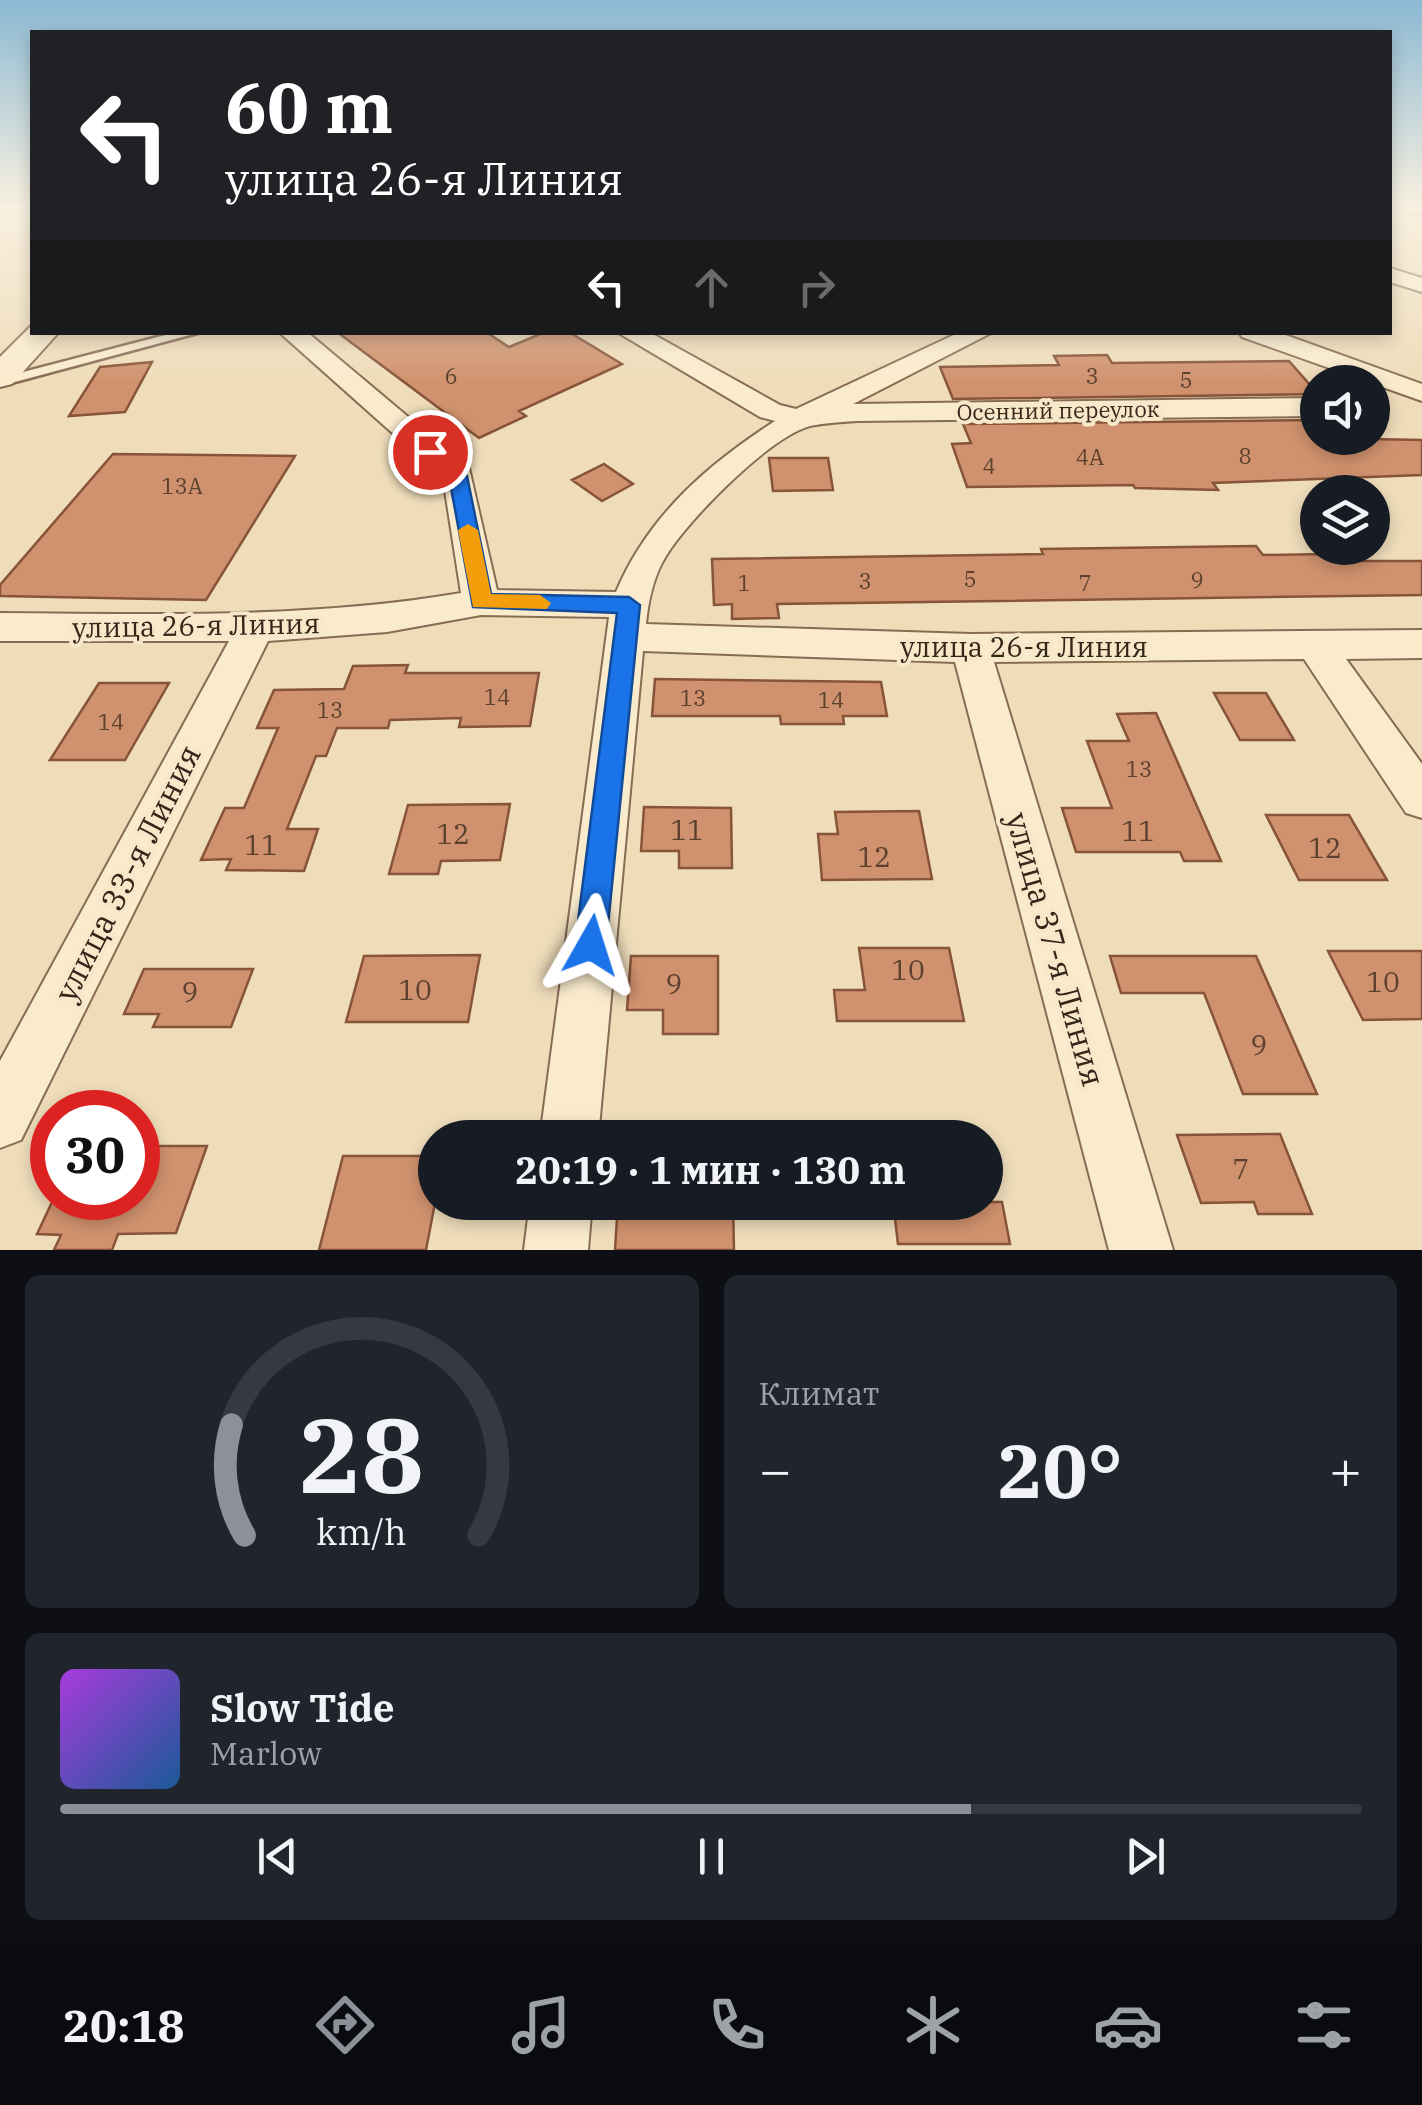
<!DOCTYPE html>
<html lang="ru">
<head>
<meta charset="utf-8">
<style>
	body { margin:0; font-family:"IBM Plex Serif",serif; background:#20242c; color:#f1f3f6; height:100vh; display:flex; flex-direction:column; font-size:38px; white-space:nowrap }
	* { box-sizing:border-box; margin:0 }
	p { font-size:32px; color:#9ea1a6 }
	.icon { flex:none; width:55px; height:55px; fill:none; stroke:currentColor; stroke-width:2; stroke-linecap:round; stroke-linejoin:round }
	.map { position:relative; height:1250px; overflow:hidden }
	.sheet { display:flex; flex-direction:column; gap:25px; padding:25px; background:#0d0f14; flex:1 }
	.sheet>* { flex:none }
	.hud { position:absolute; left:30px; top:30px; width:1362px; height:305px; border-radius:0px; box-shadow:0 5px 15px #0003; background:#202124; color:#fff; overflow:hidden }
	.fabs { position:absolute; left:1300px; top:365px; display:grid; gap:20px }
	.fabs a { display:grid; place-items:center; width:90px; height:90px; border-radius:50%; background:#171b24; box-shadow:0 5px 15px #0003; font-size:50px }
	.speed { position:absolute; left:30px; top:1090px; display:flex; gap:20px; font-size:50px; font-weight:700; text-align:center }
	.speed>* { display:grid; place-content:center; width:130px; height:130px; border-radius:50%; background:#171b24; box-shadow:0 5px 15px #0003; line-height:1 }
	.speed .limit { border:15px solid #d22; background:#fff; color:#111 }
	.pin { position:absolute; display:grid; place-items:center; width:85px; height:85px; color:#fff; margin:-42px; border:5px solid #fff; border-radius:50%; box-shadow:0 2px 10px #0007 }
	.me { position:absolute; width:110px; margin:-55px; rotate:6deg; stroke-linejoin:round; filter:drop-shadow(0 0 8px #0008) }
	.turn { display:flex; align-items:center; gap:35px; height:210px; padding:0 30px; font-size:45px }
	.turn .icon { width:130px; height:130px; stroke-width:2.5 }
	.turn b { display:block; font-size:70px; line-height:85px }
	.lanes { display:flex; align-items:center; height:95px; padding:0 30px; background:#0003; justify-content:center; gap:50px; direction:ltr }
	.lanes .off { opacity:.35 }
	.big { font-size:75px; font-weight:700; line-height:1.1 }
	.sheet .widget { flex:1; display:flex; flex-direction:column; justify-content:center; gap:15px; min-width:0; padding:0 35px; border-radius:15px; background:#20242c }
	.sheet .dial { align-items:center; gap:0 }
	.dial svg { height:260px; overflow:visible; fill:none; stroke:#363941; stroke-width:7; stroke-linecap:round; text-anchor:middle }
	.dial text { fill:#f1f3f6; stroke:none }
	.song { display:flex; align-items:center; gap:30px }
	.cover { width:120px; height:120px; border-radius:15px; background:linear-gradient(135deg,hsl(280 70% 55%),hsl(210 70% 35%)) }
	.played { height:10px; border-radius:5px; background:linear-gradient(90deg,#8c9099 70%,#363941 70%) }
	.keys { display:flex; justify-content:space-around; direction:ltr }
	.heat { display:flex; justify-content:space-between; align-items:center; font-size:55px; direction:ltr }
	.sheet .tiles { flex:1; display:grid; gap:25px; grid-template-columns:1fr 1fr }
	.widget:last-child { grid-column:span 2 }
	.trip { position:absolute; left:418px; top:1120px; width:585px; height:100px; border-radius:50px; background:#171b24; box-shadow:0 5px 15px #0003; font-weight:700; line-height:100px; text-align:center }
	.menu { display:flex; height:160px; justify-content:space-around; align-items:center; background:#090b0e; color:#9ea1a6 }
	.menu .icon { width:70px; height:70px }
	.menu .selected { color:#8c9099 }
	.menu b { font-size:45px; color:#f1f3f6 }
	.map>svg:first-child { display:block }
</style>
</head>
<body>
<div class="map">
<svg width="1422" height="1250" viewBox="0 0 1422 1250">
	<rect width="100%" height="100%" fill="#efddba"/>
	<path fill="#d0926e" stroke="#875439" stroke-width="2.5" d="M337 332H486L509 347 545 332H569L622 364 519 411 526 416 479 438Z
		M1107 355 1112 363 1289 361 1318 394 953 399 940 367 1059 365 1054 356Z
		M152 362 125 412 69 416 100 367Z
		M1318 420V438L1422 440V475L1213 483 1218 490 1135 488 1133 485 967 487 952 444 971 443 963 424Z
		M113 454 295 456 206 600 0 596V585Z
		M769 458H828L833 490 773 491Z
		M604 464 633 484 602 501 572 480Z
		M1256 546 1263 555 1325 554 1331 561H1422V595L777 604 779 618 732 619V604L714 605 712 559 1043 554 1041 549Z
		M408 665 405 673H539L530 726 459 727 461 718 390 720 388 728H337L326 756H316L287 829H318L304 871 226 870 231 859 201 860 225 808H244L278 728H257L274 690 344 689 353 666Z
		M655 679 881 682 887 716H843L844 724H781L780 716H652Z
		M99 683H169L125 760H50Z
		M1214 693H1266L1294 740H1240Z
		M1156 713 1221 861H1184L1180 852H1076L1062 808H1112L1087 741H1129L1117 714Z
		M510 804 500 860 441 861 438 874H389L408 805Z
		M644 807 731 808 732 868H679V851H641Z
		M919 811 932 879 822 880 818 834H838L835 812Z
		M1266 815H1349L1387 880H1299Z
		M859 948H949L964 1021H837L834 990H865Z
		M1328 951H1422V1019L1363 1020Z
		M480 955 468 1022H346L364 956Z
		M631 956H718V1034H663V1010H627Z
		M1110 956H1256L1317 1094H1243L1204 993H1121Z
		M144 969H253L231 1027H153L159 1014H124Z
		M1280 1134 1312 1214H1258L1254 1202 1201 1203 1177 1135Z
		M138 1146H207L176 1233 118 1234 112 1250H54L61 1235 37 1234 54 1198H138Z
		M343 1156H435V1203L426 1250H319Z
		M618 1202H733L734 1250H615Z
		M893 1202H1002L1010 1244H898Z"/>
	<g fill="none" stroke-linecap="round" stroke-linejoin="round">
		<defs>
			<path id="service" d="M177 332H201L0 386V378Z"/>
			<path id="minor" d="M1408 208H1422V214L1411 212Z
				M1390 268 1422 278V292L1390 282Z
				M279 332H307L469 468 497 590 616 592C648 516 707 465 775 421L760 417 617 332H649L780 405 796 409 960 332H993L853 404 1318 398V416L857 421C842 422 825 423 810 426 769 437 688 520 666 556 654 575 648 602 646 624L971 634 1422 630V658L1346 659 1422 764V818L1406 813 1304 659 994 662 1173 1250H1109L955 662 643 651 598 1138H540L609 617 481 615 387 632 268 641 21 1140 0 1148V1061L229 641H0V613C155 614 308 619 461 593L443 478Z
				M1239 332H1277L1422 384V401L1242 337Z
				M530 1202H592L588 1250H524Z"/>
			<path id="tertiary" d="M32 325V332H59L12 384 0 387V357Z"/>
		</defs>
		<use href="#service" stroke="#876c54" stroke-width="5"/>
		<use href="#minor" stroke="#876c54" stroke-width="4"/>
		<use href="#tertiary" stroke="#876c54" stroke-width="4"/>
		<use href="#service" fill="#faebcd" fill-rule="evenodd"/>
		<use href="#minor" fill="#faebcd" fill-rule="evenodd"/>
		<use href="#tertiary" fill="#faebcd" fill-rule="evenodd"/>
	</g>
	<linearGradient id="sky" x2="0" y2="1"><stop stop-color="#8bb9d3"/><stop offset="0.54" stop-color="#f8f0e0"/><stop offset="1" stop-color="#f8f0e0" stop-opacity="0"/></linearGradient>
	<rect width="1422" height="382" fill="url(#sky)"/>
	<path fill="#1a73e8" stroke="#114b97" stroke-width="2.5" d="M430 446 467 476 491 594 629 597 640 605 606 945 602 956 591 960 580 956 575 945 617 613 473 607 449 477 421 452Z"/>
	<path fill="#f59e0b" d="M468 524 478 530 491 594 540 595 551 603 547 609 473 607 458 530Z"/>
	<g text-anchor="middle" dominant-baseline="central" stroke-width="8" stroke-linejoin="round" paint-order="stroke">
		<g font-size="22" fill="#5c412f">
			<text x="451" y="375">6</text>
			<text x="1092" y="375">3</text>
			<text x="1186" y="379">5</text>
			<text x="1245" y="455">8</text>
			<text x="1090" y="456">4А</text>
			<text x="989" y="465">4</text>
			<text x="182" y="485">13А</text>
			<text x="970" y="578">5</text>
			<text x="1197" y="579">9</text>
			<text x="865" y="580">3</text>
			<text x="744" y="582">1</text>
			<text x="1085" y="582">7</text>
			<text x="497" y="696">14</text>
			<text x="693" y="697">13</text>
			<text x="831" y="699">14</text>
			<text x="330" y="709">13</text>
			<text x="111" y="721">14</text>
			<text x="1139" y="768">13</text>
		</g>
		<g font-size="22" fill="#35261a" stroke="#f7e8ca">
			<text transform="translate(1058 410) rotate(-1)">Осенний переулок</text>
		</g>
		<g font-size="28" fill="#35261a" stroke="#f7e8ca">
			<text transform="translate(196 625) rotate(-1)">улица 26-я Линия</text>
			<text x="1024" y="646">улица 26-я Линия</text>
		</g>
		<g font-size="28" fill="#5c412f">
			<text x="687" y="829">11</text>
			<text x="1138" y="830">11</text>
			<text x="453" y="833">12</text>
			<text x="261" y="844">11</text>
			<text x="1325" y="847">12</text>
			<text x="874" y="856">12</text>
			<text x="908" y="969">10</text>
			<text x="1383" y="981">10</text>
			<text x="674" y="983">9</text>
			<text x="415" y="989">10</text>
			<text x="190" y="991">9</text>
			<text x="1259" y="1044">9</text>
			<text x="1241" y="1168">7</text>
		</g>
		<g font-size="32" fill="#35261a" stroke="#f7e8ca">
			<text transform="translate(127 873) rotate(-63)">улица 33-я Линия</text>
			<text transform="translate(1056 949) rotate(74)">улица 37-я Линия</text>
		</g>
	</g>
</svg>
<div class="fabs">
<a><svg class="icon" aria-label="sound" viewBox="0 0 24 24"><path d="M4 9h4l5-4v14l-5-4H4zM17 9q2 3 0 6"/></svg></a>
<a><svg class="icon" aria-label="layers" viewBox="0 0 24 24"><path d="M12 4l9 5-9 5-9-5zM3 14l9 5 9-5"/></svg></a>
</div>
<div class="speed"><div class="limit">30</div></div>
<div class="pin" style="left:430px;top:452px;background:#d93025"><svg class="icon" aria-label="arrive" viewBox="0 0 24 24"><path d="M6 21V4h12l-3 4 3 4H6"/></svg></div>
<svg class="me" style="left:591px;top:945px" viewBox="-20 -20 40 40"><path d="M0-17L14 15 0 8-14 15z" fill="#1a73e8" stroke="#fff" stroke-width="4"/></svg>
<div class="trip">20:19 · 1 мин · 130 m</div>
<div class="hud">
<div class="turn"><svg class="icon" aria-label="left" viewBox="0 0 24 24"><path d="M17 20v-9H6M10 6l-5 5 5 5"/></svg><div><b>60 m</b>улица 26-я Линия</div></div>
<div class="lanes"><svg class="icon" aria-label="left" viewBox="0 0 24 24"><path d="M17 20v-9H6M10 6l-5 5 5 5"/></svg><svg class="icon off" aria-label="ahead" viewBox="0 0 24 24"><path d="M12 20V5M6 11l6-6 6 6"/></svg><svg class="icon off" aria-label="right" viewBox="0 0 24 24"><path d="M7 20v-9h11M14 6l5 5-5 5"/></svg></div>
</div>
</div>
<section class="sheet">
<div class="tiles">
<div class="widget dial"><svg viewBox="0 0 100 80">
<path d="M14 69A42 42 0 1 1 86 69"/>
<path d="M14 69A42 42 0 0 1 10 35" stroke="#8c9099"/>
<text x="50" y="56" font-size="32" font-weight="700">28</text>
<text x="50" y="72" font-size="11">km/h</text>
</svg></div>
<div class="widget"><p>Климат</p>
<div class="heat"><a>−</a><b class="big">20°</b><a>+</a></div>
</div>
<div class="widget">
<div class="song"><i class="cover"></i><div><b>Slow Tide</b><p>Marlow</p></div></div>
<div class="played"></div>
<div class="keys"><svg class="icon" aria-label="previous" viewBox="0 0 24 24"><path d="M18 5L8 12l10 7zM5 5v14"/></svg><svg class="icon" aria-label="pause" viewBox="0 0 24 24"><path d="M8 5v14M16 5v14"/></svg><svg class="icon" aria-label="next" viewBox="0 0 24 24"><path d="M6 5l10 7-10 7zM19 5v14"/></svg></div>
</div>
</div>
</section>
<nav class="menu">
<b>20:18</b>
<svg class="icon selected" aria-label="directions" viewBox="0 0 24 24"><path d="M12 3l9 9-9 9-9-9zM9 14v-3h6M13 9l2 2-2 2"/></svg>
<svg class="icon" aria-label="music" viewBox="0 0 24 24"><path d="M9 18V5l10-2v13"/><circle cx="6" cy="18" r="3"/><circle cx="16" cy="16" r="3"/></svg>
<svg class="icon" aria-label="phone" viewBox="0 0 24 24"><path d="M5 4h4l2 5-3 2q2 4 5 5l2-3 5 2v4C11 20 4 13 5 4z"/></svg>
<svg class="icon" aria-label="climate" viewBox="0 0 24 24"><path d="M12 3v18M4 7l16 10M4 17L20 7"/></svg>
<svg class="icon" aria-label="car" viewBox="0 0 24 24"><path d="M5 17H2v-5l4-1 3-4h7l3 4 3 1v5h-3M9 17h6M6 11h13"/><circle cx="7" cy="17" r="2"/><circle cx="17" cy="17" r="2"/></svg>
<svg class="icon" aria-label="filters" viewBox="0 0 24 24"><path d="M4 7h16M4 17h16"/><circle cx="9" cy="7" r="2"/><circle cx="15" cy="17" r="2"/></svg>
</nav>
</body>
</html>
